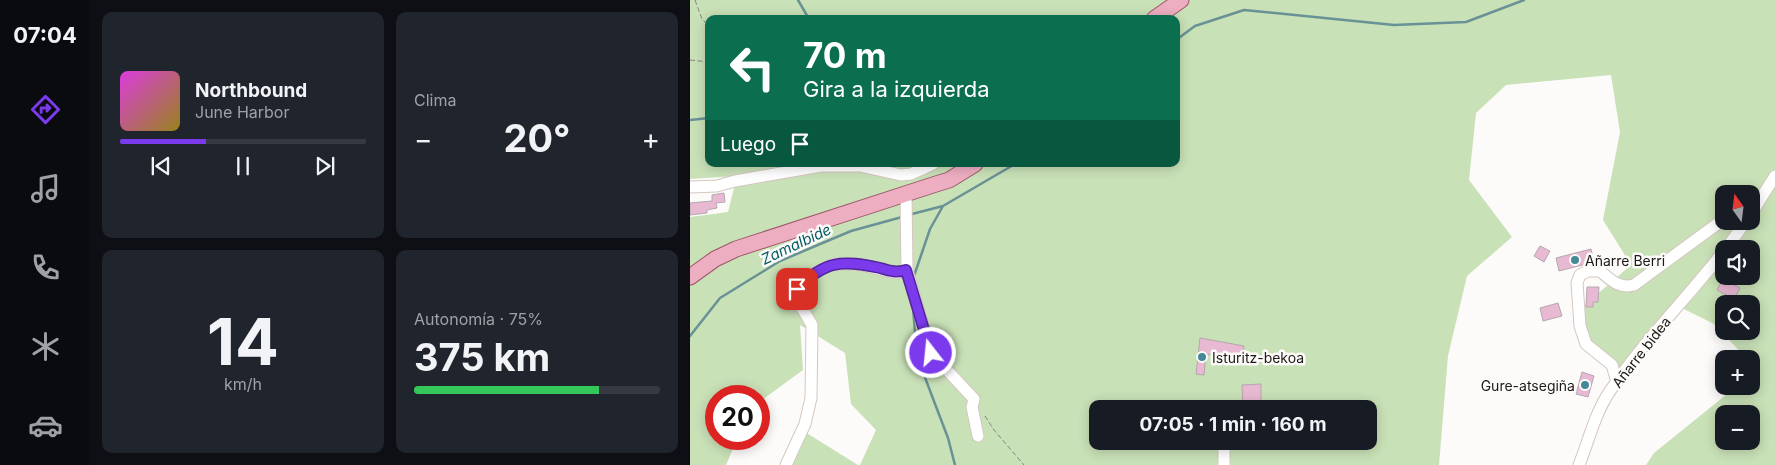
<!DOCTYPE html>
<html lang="es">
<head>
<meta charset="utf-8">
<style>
	body { margin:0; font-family:Inter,sans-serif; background:#20242c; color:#f1f3f6; height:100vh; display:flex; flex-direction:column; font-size:19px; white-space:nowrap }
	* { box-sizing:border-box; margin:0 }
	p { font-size:16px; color:#9ea1a6 }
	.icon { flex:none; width:28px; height:28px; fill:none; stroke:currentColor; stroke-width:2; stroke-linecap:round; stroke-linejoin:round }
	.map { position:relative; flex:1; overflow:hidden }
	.sheet { display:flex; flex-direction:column; gap:12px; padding:12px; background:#0d0f14; width:600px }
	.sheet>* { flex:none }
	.banner { position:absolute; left:15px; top:15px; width:475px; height:152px; border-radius:10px; box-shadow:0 2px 12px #0003; background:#0b6e4f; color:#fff; overflow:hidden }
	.needle { width:32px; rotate:346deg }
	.fabs { position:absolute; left:1025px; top:185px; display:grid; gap:10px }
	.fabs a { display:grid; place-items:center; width:45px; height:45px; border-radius:10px; background:#171b24; box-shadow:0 2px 12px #0003; font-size:25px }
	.speed { position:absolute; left:15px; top:385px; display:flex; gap:10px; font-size:25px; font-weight:700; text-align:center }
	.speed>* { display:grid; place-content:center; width:65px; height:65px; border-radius:50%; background:#171b24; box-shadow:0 2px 12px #0003; line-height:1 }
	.speed .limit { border:8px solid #d22; background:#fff; color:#111 }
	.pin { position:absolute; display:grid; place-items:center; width:42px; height:42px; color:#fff; margin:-21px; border-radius:10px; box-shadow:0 2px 8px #0006 }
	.me { position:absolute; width:55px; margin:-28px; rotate:344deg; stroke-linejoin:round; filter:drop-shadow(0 0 4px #0008) }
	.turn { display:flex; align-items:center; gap:18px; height:105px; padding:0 15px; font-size:22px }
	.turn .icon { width:65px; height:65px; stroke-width:2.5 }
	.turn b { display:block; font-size:35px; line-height:42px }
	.then { display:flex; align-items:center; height:48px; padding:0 15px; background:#0003; gap:10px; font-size:19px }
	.big { font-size:38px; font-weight:700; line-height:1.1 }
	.sheet .card { flex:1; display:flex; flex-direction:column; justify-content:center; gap:8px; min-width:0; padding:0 18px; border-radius:10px; background:#20242c }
	.sheet .dial { align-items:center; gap:0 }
	.dial b { font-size:65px; line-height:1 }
	.song { display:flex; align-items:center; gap:15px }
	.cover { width:60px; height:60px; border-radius:8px; background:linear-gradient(135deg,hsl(300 70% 55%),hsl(50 70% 35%)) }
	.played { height:5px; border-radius:2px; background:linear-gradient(90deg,#7c3aed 35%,#363941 35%) }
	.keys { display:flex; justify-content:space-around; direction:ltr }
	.heat { display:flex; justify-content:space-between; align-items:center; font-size:28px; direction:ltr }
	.charge { height:8px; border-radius:4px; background:linear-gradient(90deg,#34c759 75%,#363941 0) }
	.sheet .tiles { flex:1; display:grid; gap:12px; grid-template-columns:repeat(2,1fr) }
	.trip { position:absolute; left:399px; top:400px; width:288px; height:50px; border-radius:10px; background:#171b24; box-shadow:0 2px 12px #0003; font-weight:700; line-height:50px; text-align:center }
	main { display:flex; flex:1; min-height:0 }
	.menu { display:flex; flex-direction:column; width:90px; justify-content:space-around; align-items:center; background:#090b0e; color:#9ea1a6 }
	.menu .icon { width:35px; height:35px }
	.menu .current { color:#7c3aed }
	.menu b { font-size:22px; color:#f1f3f6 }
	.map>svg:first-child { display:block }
</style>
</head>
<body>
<main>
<nav class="menu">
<b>07:04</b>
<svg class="icon current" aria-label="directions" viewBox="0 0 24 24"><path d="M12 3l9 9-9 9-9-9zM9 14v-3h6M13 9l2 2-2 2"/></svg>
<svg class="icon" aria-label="music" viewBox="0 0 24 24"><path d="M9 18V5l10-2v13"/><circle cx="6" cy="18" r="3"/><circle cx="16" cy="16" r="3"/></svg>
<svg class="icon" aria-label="phone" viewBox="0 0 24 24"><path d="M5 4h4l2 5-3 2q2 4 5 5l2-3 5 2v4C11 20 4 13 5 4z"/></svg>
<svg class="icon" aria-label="climate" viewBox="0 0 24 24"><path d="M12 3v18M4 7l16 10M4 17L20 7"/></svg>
<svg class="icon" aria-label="car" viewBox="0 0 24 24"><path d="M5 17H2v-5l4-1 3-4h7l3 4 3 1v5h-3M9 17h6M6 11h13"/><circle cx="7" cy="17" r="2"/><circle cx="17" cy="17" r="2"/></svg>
</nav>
<section class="sheet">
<div class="tiles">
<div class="card">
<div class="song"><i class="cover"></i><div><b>Northbound</b><p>June Harbor</p></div></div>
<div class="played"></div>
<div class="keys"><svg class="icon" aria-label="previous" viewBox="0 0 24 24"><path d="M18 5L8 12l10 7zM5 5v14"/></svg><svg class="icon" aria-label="pause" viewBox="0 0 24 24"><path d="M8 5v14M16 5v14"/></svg><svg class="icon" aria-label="next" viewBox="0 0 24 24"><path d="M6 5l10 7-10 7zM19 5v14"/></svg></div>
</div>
<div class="card"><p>Clima</p>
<div class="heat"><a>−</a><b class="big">20°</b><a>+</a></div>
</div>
<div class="card dial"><b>14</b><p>km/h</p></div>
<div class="card"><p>Autonomía · 75%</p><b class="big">375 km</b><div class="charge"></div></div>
</div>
</section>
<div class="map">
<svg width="1085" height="465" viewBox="0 0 1085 465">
	<rect width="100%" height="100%" fill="#fdfbf9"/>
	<path fill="#c9e1b7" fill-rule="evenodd" d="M0 0H1085V465H956L964 453 1037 394 1057 392 1059 386H1061L1065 367 1061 364V359H1057L1024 324 990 307 935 374 898 345 888 311 941 265 913 220 930 132 921 75 816 85 786 113 779 180 822 237 777 276 758 356 749 465H170L186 430 161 404 155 353 110 325 113 370 76 397 69 406V396H26V439H47L36 465H0V217L38 212 47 176 0 179ZM19 19H486V164H19ZM1034 194H1061V221H1034ZM1034 249H1061V276H1034ZM1034 304H1061V331H1034ZM408 409H678V441H408ZM1034 414H1061V441H1034Z
		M115 432 168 465H100Z"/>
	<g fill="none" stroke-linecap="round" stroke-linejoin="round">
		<path stroke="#699296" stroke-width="2.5" d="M108 0 119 19
			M486 40 505 26 554 10 704 25 776 22 834 0
			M0 120 19 118
			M222 214 253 206 325 164
			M224 276 240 229 253 206
			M223 308 226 345 231 367 258 438 265 465
			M0 336 30 298 90 261 161 231 212 217"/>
	</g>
	<path fill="#e8b9d2" stroke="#b4a7ae" d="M34 193 35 202 26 203 27 208 17 210V213L0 215V203L22 201V195Z
		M850 246 860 251 854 262 844 256Z
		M901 249 904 262 869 271 866 258Z
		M1033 279 1050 288 1044 299 1027 290Z
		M897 287H909L908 302H903V307H896Z
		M868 303 872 316 853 321 850 308Z
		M510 338 554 346 552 360 516 354 514 375 506 374Z
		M892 372 904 376 898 397 886 394Z
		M571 384V409H553L552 385Z"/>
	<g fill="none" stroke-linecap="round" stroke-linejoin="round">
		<defs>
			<path id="minor" d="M0 187 27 186 45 181 131 166H170L211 175 221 174 243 164
				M216 194 217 270 241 353 284 399 282 407 288 436
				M1061 214 1085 176
				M1036 249 1056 221
				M927 382 922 365 896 344 890 326 887 283 890 275 898 271H910C921 280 929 289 944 285L1034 219
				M96 465 115 424 121 398 122 325 106 298 107 289 121 275 143 264H167L206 273 217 270
				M534 465V444
				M889 465C899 440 905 413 920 391 954 341 997 298 1034 251"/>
			<path id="major" d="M464 19 491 0
				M0 277 25 259 46 249 246 184 259 180 285 164"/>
		</defs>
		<use href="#minor" stroke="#d3c7c0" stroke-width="13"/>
		<use href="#major" stroke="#9d576a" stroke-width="17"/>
		<path stroke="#878482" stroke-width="1" stroke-dasharray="5 2.5" stroke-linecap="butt" d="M5 0 12 19 19 26
			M0 60 19 62
			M295 416 304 430 334 465"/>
		<use href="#minor" stroke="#fff" stroke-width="11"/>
		<use href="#major" stroke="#eeaec1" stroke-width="15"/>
	</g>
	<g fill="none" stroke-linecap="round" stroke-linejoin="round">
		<defs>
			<path id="route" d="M107 289C135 260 152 260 190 268 200 271 206 273 216 270L241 353"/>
		</defs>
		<use href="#route" stroke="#51269a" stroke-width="12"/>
		<use href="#route" stroke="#7c3aed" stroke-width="9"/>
	</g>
	<g fill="#458898" stroke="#fdfbf9" stroke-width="2">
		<circle cx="885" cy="260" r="5"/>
		<circle cx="512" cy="357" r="5"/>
		<circle cx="895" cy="385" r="5"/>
	</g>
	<g text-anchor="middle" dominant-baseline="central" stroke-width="5" stroke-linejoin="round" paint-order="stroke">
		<g font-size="14" fill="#1e1917" stroke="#fdfbf9" text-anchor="start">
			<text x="895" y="260">Añarre Berri</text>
			<text x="522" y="357">Isturitz-bekoa</text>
			<text x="885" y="385" text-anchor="end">Gure-atsegiña</text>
		</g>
		<g font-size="14" fill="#1e1917" stroke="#fdfbf9">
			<text transform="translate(951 352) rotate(-52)">Añarre bidea</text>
		</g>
		<g font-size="15" font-style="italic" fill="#005b63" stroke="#fdfbf9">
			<text transform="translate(106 244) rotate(-25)">Zamalbide</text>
		</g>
	</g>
</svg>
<div class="fabs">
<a><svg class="needle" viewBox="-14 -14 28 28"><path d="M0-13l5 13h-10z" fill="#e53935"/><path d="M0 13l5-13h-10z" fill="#9ea1a6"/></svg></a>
<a><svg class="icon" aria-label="sound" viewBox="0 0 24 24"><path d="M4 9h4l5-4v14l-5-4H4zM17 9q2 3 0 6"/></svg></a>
<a><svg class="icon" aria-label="search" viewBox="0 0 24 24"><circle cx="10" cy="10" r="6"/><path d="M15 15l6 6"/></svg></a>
<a>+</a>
<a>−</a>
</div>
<div class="speed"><div class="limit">20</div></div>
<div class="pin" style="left:107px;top:289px;background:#d93025"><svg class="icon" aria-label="arrive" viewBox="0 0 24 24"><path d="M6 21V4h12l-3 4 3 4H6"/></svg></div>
<svg class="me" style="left:241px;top:353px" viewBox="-20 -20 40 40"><circle r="17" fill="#7c3aed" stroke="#fff" stroke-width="3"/><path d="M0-11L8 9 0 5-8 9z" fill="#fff"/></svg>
<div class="trip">07:05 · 1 min · 160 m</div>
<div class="banner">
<div class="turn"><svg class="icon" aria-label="left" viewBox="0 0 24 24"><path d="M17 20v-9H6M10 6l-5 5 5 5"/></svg><div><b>70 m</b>Gira a la izquierda</div></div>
<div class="then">Luego<svg class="icon" aria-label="arrive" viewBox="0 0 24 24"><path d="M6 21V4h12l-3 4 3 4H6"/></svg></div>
</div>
</div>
</main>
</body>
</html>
